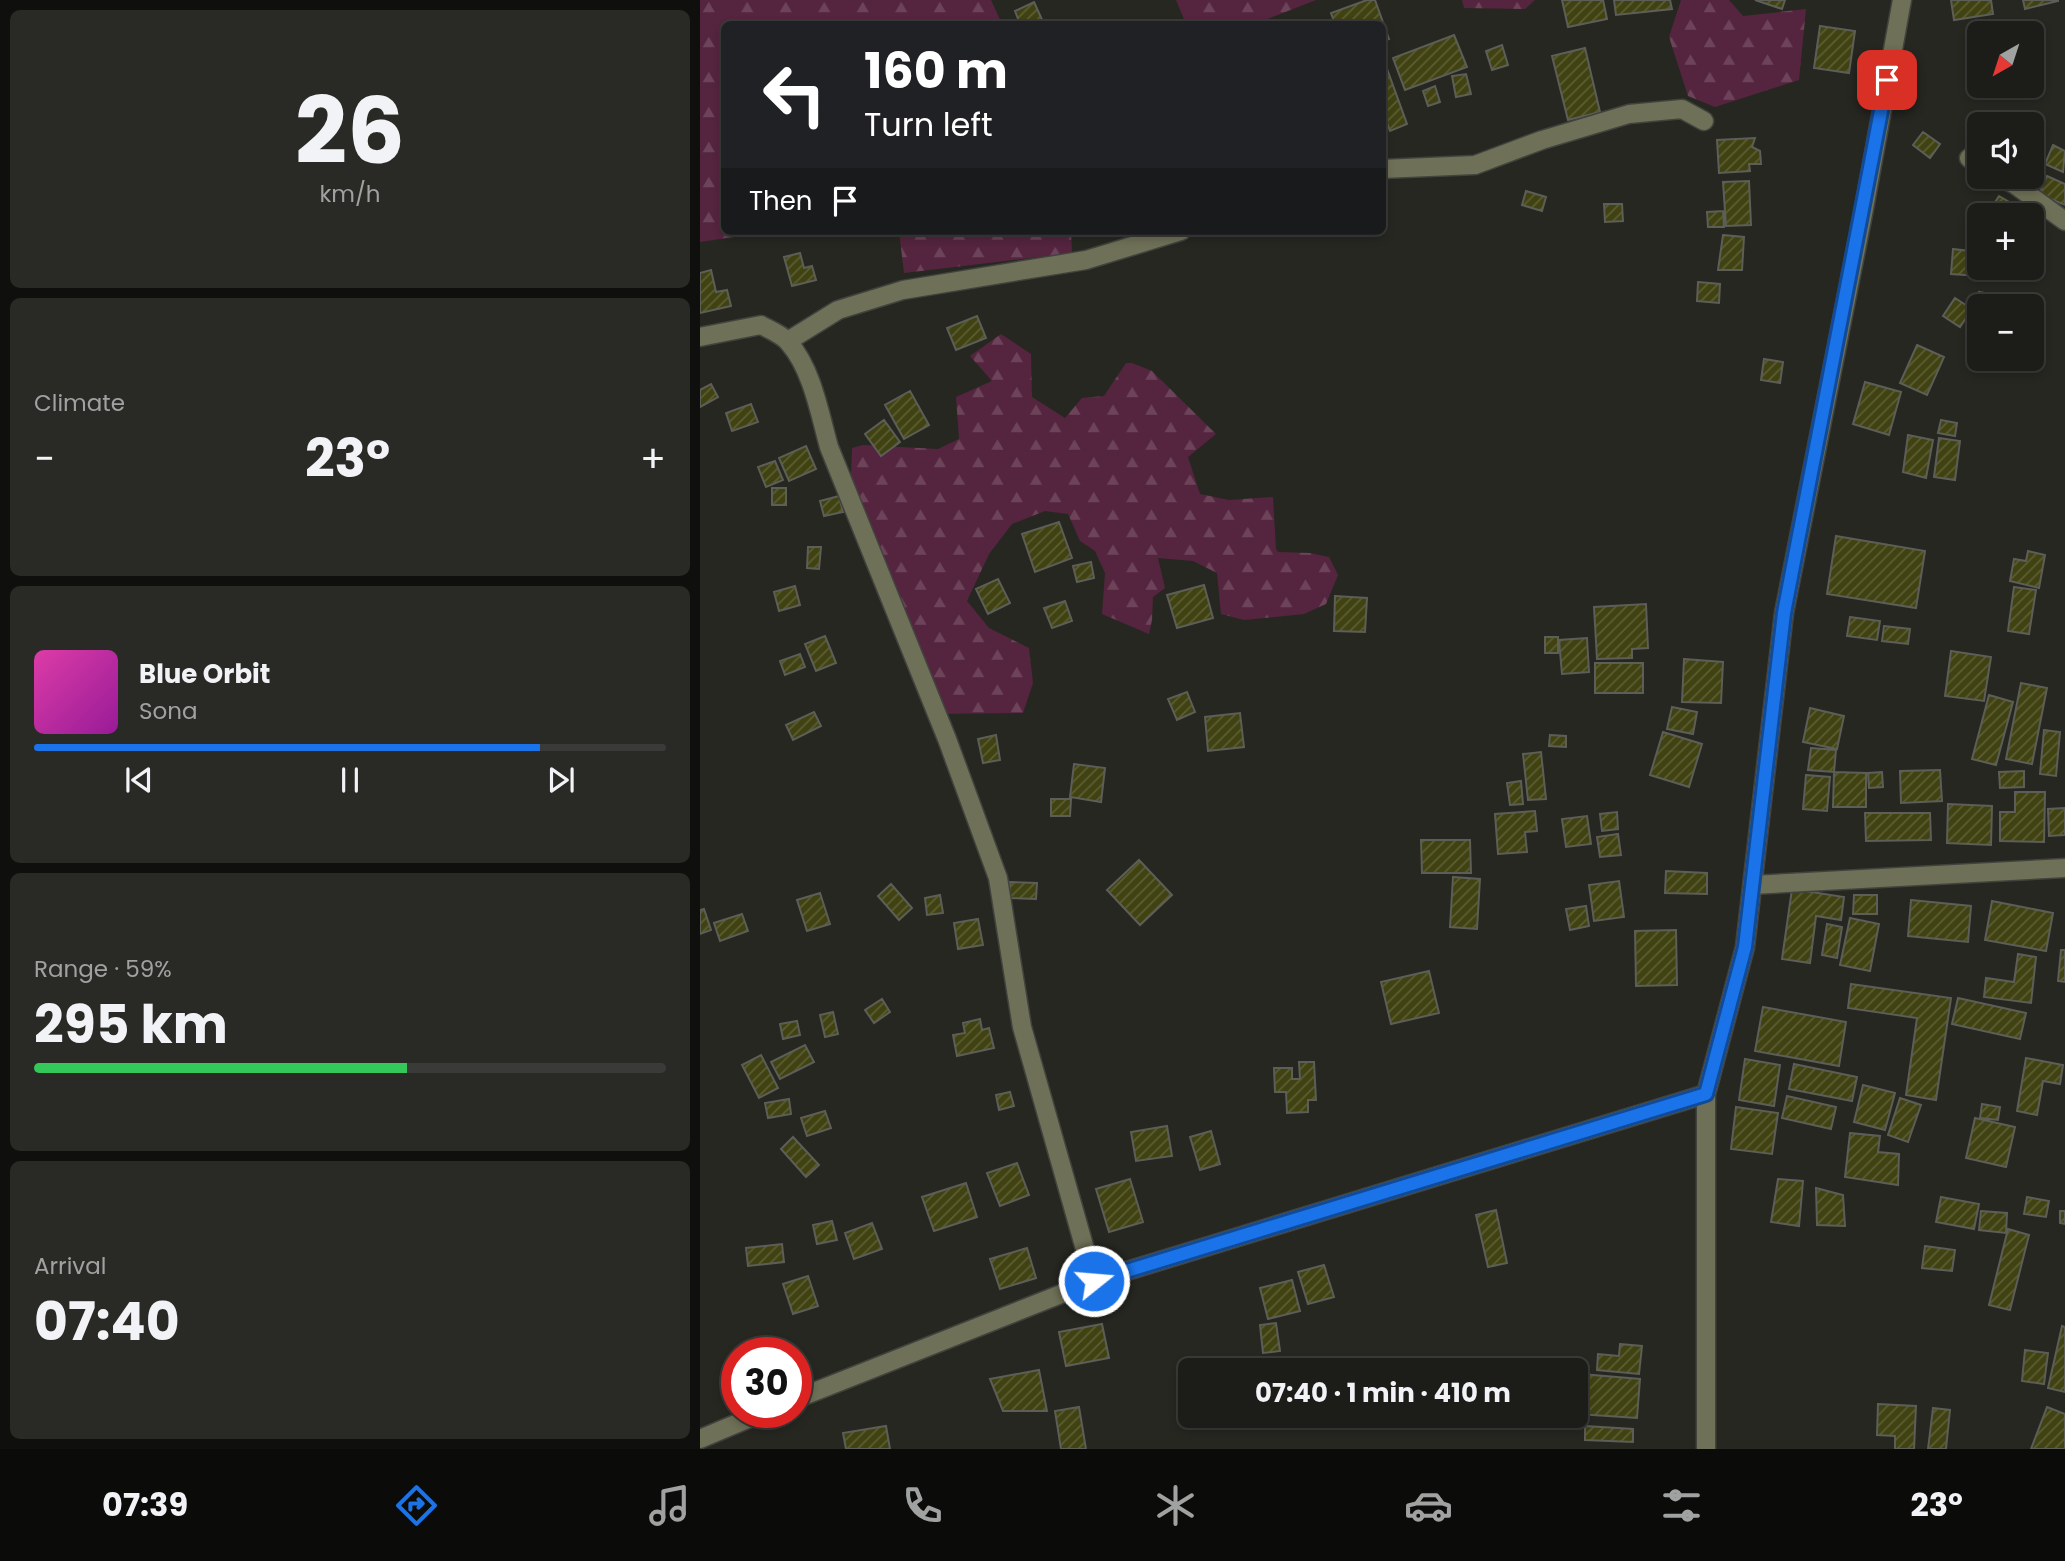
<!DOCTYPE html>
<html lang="en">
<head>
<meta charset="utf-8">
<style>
	body { margin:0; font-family:Poppins,sans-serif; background:#292a26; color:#f1f3f6; height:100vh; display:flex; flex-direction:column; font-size:26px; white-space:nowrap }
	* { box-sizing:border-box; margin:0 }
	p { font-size:23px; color:#a0a2a2 }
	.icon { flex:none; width:38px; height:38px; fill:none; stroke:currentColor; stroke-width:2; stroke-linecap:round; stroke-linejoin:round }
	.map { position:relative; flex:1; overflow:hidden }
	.side { display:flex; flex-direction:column; gap:10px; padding:10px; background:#0f100e; width:700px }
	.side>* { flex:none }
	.guide { position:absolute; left:21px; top:21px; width:665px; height:214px; border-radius:10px; box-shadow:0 4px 10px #0003,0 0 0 2px #3a3b38; background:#202124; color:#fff; overflow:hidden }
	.needle { width:46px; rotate:219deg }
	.controls { position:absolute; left:1267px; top:21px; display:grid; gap:14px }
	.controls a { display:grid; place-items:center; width:77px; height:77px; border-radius:10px; background:#1c1d19; box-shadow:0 4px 10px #0003,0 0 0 2px #3a3b38; font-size:35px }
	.speed { position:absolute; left:21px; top:1337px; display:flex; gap:14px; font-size:35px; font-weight:700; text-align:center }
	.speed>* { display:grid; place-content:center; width:91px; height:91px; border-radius:50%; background:#1c1d19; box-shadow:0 4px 10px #0003,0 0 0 2px #3a3b38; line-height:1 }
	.speed .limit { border:10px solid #d22; background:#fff; color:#111 }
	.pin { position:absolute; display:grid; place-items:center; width:60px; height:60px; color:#fff; margin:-30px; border-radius:14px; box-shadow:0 4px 10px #0006 }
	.me { position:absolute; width:77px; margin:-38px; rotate:73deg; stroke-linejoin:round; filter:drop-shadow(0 0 5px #0008) }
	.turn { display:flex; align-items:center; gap:24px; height:147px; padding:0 28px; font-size:32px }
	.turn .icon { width:91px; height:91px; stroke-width:2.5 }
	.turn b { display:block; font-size:49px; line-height:60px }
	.then { display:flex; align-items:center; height:66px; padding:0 28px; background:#0003; gap:14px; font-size:26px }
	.big { font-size:52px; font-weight:700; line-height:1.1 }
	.side .widget { flex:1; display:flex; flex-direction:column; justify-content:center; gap:10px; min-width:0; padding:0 24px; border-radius:10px; background:#292a26 }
	.side .dial { align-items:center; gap:0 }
	.dial b { font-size:91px; line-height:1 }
	.song { display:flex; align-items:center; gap:21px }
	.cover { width:84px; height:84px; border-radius:10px; background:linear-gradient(135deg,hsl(320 70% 55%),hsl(300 70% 35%)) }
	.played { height:7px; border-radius:4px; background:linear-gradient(90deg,#1a73e8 80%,#3a3b38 80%) }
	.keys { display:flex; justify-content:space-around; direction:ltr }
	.heat { display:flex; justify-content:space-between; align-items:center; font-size:38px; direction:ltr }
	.charge { height:10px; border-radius:5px; background:linear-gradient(90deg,#34c759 59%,#3a3b38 0) }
	.trip { position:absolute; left:478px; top:1358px; width:410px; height:70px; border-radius:10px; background:#1c1d19; box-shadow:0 4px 10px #0003,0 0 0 2px #3a3b38; font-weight:700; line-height:70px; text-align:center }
	.tab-bar { display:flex; height:112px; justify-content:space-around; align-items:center; background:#0b0c0a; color:#a0a2a2 }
	.tab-bar .icon { width:49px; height:49px }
	.tab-bar .on { color:#1a73e8 }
	.tab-bar b { font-size:32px; color:#f1f3f6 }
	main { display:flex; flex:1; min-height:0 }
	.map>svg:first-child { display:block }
</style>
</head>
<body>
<main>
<section class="side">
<div class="widget dial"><b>26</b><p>km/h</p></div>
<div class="widget"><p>Climate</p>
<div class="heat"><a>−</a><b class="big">23°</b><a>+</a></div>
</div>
<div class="widget">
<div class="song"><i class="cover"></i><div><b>Blue Orbit</b><p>Sona</p></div></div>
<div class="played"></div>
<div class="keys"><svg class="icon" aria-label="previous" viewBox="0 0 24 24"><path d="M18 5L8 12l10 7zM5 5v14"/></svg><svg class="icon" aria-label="pause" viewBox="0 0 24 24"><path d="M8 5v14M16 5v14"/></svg><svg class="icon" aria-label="next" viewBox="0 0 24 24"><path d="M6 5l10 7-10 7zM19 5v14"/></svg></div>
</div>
<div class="widget"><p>Range · 59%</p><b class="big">295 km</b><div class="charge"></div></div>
<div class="widget"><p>Arrival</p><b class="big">07:40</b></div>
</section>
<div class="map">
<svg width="1365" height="1449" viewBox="0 0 1365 1449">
	<defs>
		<pattern id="forest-firs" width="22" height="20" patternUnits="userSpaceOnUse" patternTransform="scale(1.75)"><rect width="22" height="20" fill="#55243f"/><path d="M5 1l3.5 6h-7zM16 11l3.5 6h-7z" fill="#6d435a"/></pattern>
		<pattern id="building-hatch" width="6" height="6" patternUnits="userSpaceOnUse" patternTransform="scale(1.75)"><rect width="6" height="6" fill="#404212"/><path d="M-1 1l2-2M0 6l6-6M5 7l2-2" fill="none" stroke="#5b5d34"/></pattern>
	</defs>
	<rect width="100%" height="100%" fill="#262721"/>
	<path fill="url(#forest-firs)" d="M0 0H291L302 24H24V231H75L0 242Z
		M476 0H616L555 24H486Z
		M762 0H835L825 9 764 8Z
		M981 0H1029L1043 16 1106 9 1099 80 1015 107 988 96 969 37Z
		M199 231H371L372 253 204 273Z
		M301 334 331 354 332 397 365 418 382 398 404 396 426 363H432L452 371 516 434 488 457 500 494 529 500 573 497 576 549 578 552 610 553 629 557 638 575 626 604 604 614 544 620 521 614 517 573 493 561 458 558 465 588 453 597 452 620 449 634 402 614 405 573 395 551 380 541 368 514 345 511 312 524 289 554 267 601 289 628 329 648 333 683 323 713 229 714 150 500 152 448 163 445 238 449 259 439 256 397 292 381 270 356Z"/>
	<path fill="url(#building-hatch)" stroke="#5d5e57" stroke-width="2" d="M667 0H675L689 39 682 41V24H635L631 13Z
		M862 0H903L907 19 868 27Z
		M914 0H970L972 9 916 15Z
		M1055 0H1085L1082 9Z
		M1251 0H1291L1293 14 1254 20Z
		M1323 0H1358V1L1325 9Z
		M334 2 344 24H320L315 11Z
		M1120 26 1155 31 1149 73 1114 68Z
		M754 35 767 67 705 90 693 58Z
		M802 45 808 65 792 70 786 51Z
		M885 48 900 112 868 120 852 56Z
		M686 66 707 124 690 131 682 109V67Z
		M766 74 771 94 756 97 752 76Z
		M735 86 740 102 728 106 723 91Z
		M1283 86H1307L1299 97Z
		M1317 118 1345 126 1334 166 1332 165V124H1315Z
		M1223 132 1240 144 1230 158 1213 145Z
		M1055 138 1052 147 1060 151 1061 164H1049L1050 171 1019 173 1017 140Z
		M1353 145 1365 151 1363 172 1345 164Z
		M1347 176 1365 184V205L1339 194Z
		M1049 181 1051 225 1026 226 1023 182Z
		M826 191 846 197 842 211 822 205Z
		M1299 196 1328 213 1327 215H1287Z
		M904 204H922L923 221 905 222Z
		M1023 211 1024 227H1008L1007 212Z
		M1023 235 1044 237 1042 270H1018Z
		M1253 249 1279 252V276L1251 274Z
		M100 253 104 268 112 266 116 280 92 286 84 257Z
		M11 270 16 292 27 290 31 306 0 313V273Z
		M998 282 1020 284 1019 303 997 301Z
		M1279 292 1308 297 1306 306H1279V314H1275Z
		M1255 298 1272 309 1260 327 1243 316Z
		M277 316 286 338 256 350 247 328Z
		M1217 345 1244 357 1227 395 1200 383Z
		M1064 359 1083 362 1080 383 1061 380Z
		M1165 382 1201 392 1189 435 1153 424Z
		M11 384 18 397 0 407V390Z
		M210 391 229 425 204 439 185 405Z
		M51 404 58 422 32 431 26 413Z
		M184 420 200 442 181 456 165 434Z
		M1241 420 1257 423 1255 436 1238 433Z
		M1208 435 1233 440 1226 478 1203 472Z
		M1239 438 1260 441 1255 480 1234 477Z
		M106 446 116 469 89 481 79 458Z
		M75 461 83 480 66 487 58 467Z
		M72 488H86V505H72Z
		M139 496 143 512 124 516 120 501Z
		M359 522 372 558 335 572 322 534Z
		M1136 536 1225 551 1216 608 1127 594Z
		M108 547H121L119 569 107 568Z
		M1328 551 1345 555 1339 588 1310 581 1314 559 1326 561Z
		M391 562 394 578 377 582 373 566Z
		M298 579 310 603 288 614 276 589Z
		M504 585 513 618 477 628 467 595Z
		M95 586 100 605 79 611 74 592Z
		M1314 587 1336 590 1329 634 1308 631Z
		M635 596 667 598 665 632 634 631Z
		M365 601 372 621 352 628 344 608Z
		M946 604 948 648 932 649V658L897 659 894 607Z
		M1150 617 1180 621 1177 640 1147 636Z
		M1184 626 1210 629 1208 644 1182 641Z
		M125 636 136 663 116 671 105 644Z
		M845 637H858V653H845Z
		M887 638 889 672 862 674 859 640Z
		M1251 651 1291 657 1284 701 1245 696Z
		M100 654 105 667 85 675 80 661Z
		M984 659 1023 662 1021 703 982 702Z
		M895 663H943V693H895Z
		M1321 683 1347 688 1332 764 1306 759Z
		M487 692 495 712 477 720 468 699Z
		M1289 695 1313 702 1296 765 1272 759Z
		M972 707 997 712 993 734 967 729Z
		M1110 708 1144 716 1137 749 1103 742Z
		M114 712 121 726 93 740 86 725Z
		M540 713 544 747 508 751 505 717Z
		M1344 730 1360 732 1356 776 1340 774Z
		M963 732 1002 744 989 787 950 775Z
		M296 735 300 760 283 763 278 739Z
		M850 735 866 736V747L849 746Z
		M1111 748 1136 750 1134 772 1108 770Z
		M841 752 846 799 828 800 823 754Z
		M374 764 405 768 401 802 370 797Z
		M1240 770 1242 801 1201 803 1200 771Z
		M1324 771V787L1300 788 1299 772Z
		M1134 772 1166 773V807H1133Z
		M1182 772 1183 787 1169 788 1168 773Z
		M1106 775 1130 777 1127 811 1103 809Z
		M821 781 823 804 810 805 807 783Z
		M1315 792H1345L1344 842 1300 841V812H1315Z
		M351 799H371L370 816H351Z
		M1248 804 1292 806 1291 845 1247 843Z
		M1365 808V835L1349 836 1348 809Z
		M835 811 837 831 825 832 827 852 798 854 795 814Z
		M917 812 918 829 902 831 900 814Z
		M1165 813H1230L1231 840 1166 841Z
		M887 816 891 844 866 847 862 819Z
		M918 834 921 855 900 857 897 837Z
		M721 840H770L771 873H722Z
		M439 860 472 895 440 925 407 890Z
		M966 871 1007 873V894L965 893Z
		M753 877 780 879 777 929 750 927Z
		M919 881 924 917 894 921 889 885Z
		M310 882 337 883 336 899 309 898Z
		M191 884 212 908 199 920 178 896Z
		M1092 889 1144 897 1141 920 1116 916 1110 963 1082 959Z
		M120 893 130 924 107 931 97 900Z
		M240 895 243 913 227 915 225 898Z
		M1154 895H1177V914H1153Z
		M1211 900 1271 906 1268 942 1208 936Z
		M1292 901 1353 913 1346 951 1285 940Z
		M886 906 889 926 870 930 866 909Z
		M4 909 11 930 0 934V910Z
		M42 914 48 931 20 941 14 923Z
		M1150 918 1179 924 1170 971 1140 965Z
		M278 919 283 945 258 949 254 923Z
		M1127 924 1142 927 1137 958 1122 955Z
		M976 930 977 985 936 986 935 931Z
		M1361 950H1365V982L1358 981Z
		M1318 954 1336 957 1331 1003 1284 997 1286 978 1314 982Z
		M729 971 739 1013 691 1024 681 982Z
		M1151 984 1251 998 1236 1100 1206 1095 1217 1018 1148 1008Z
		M1258 998 1326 1013 1320 1039 1252 1024Z
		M182 999 190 1012 174 1023 165 1010Z
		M1063 1007 1146 1022 1139 1066 1055 1051Z
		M133 1012 138 1034 125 1037 120 1015Z
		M280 1019 282 1030 289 1028 294 1048 257 1056 253 1035 265 1033 263 1023Z
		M97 1021 100 1035 83 1039 80 1024Z
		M105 1045 114 1062 80 1079 71 1062Z
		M61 1055 78 1088 59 1098 42 1065Z
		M1326 1058 1363 1065 1360 1084 1343 1081 1337 1115 1317 1111Z
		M1045 1059 1080 1065 1074 1106 1039 1100Z
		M599 1062H614L616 1100H608V1112L587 1113 586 1092H575L574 1068H592V1079H600Z
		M1094 1064 1157 1077 1152 1101 1089 1089Z
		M1163 1085 1195 1093 1185 1130 1154 1122Z
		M310 1092 314 1106 299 1110 296 1095Z
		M1087 1096 1136 1107 1131 1129 1082 1118Z
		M1200 1098 1221 1105 1208 1142 1188 1135Z
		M89 1099 91 1114 68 1118 65 1103Z
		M1282 1104 1300 1107 1298 1120 1280 1118Z
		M1036 1107 1078 1113 1072 1154 1031 1149Z
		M125 1111 131 1128 107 1136 101 1118Z
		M1275 1118 1315 1127 1306 1167 1266 1158Z
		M467 1126 472 1156 436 1161 431 1132Z
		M511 1131 520 1164 500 1170 490 1137Z
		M1150 1133 1180 1136 1178 1152 1199 1154 1198 1185 1145 1177Z
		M93 1137 119 1165 106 1177 81 1149Z
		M317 1163 329 1195 300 1206 287 1173Z
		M430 1179 443 1222 409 1232 396 1189Z
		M1078 1179 1103 1181 1099 1226 1071 1222Z
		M266 1183 277 1217 234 1231 222 1197Z
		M1116 1188 1143 1195 1145 1226 1117 1225Z
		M1241 1197 1279 1204 1274 1229 1236 1222Z
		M1327 1197 1349 1201 1346 1217 1324 1214Z
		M796 1210 807 1263 788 1267 776 1215Z
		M1281 1211 1307 1213 1306 1233 1279 1230Z
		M1360 1211H1365V1224L1360 1223Z
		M132 1221 137 1240 117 1244 113 1225Z
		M172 1223 182 1249 154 1259 145 1233Z
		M1308 1229 1329 1235 1310 1310 1289 1305Z
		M82 1244 84 1262 48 1266 46 1248Z
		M1225 1246 1255 1250 1252 1271 1222 1268Z
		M327 1248 336 1278 300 1289 290 1259Z
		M624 1265 634 1297 608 1304 598 1272Z
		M108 1276 118 1306 93 1314 83 1284Z
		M592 1280 600 1311 568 1319 560 1288Z
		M576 1323 580 1351 563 1353 560 1325Z
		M402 1324 409 1358 366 1366 359 1332Z
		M1362 1326 1365 1327V1392L1348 1388Z
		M920 1344 942 1346 939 1374 897 1370 898 1354 919 1356Z
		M1325 1350 1348 1353 1344 1384 1322 1381Z
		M339 1370 347 1411H303L290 1379Z
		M881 1374 940 1379 937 1418 878 1414Z
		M1178 1404 1216 1406 1214 1449H1195V1436L1177 1435Z
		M379 1407 386 1449H361L355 1411Z
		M1347 1407 1365 1414V1449H1331Z
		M1233 1408 1250 1410 1246 1449H1228Z
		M186 1426 190 1449H146L143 1433Z
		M885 1426 933 1429V1442L885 1440Z"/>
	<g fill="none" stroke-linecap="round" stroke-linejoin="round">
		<defs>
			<path id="minor" d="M1269 158 1279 166
				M682 169 775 165 842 140 929 114 982 109 1004 121
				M1299 177 1314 184 1365 221
				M0 337 61 325C70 330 83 335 89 343 112 369 120 415 129 447L247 739 298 878 322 1027 394 1281
				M88 341 138 310 203 290 386 260 481 231
				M1052 885 1365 868
				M96 1399 394 1281 1006 1094
				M0 1439 64 1412
				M1006 1449V1094L1045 947 1084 613 1163 214 1202 0"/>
		</defs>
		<use href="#minor" stroke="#42433e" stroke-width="21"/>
		<use href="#minor" stroke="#6e7057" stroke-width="18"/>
	</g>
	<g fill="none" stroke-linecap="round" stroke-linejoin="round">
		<defs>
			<path id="route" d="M394 1281 1006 1094 1045 947 1084 613 1187 80"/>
		</defs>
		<use href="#route" stroke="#114b97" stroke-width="18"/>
		<use href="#route" stroke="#1a73e8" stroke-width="12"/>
	</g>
</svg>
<div class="controls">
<a><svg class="needle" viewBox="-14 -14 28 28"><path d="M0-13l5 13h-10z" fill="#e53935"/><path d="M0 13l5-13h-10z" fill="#a0a2a2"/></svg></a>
<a><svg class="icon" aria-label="sound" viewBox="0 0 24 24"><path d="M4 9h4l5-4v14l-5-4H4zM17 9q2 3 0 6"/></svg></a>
<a>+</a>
<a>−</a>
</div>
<div class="speed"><div class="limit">30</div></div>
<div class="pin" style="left:1187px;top:80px;background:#d93025"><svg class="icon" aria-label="arrive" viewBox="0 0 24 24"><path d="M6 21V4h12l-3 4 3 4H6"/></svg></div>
<svg class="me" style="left:394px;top:1281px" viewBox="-20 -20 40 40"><circle r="17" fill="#1a73e8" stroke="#fff" stroke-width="3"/><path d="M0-11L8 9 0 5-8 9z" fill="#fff"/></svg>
<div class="trip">07:40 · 1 min · 410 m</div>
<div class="guide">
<div class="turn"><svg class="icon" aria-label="left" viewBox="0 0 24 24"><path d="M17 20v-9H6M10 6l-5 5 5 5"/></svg><div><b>160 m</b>Turn left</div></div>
<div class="then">Then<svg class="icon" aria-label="arrive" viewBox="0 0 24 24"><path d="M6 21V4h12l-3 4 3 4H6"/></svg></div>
</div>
</div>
</main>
<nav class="tab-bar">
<b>07:39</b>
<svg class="icon on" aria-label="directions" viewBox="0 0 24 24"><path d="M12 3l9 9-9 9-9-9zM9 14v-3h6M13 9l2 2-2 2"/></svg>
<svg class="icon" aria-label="music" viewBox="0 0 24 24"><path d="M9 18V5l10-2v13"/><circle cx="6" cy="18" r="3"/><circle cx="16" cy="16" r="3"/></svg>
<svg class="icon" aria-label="phone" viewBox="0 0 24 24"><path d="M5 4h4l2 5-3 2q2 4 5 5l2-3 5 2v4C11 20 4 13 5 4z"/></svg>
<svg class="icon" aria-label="climate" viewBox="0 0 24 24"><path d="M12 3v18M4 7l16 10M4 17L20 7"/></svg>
<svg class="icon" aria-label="car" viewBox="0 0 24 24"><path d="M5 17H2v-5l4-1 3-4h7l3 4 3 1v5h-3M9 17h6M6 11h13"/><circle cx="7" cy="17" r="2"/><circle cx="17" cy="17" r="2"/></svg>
<svg class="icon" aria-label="filters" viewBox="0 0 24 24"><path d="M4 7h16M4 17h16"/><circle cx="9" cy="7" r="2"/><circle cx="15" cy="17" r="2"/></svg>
<b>23°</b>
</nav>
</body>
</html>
